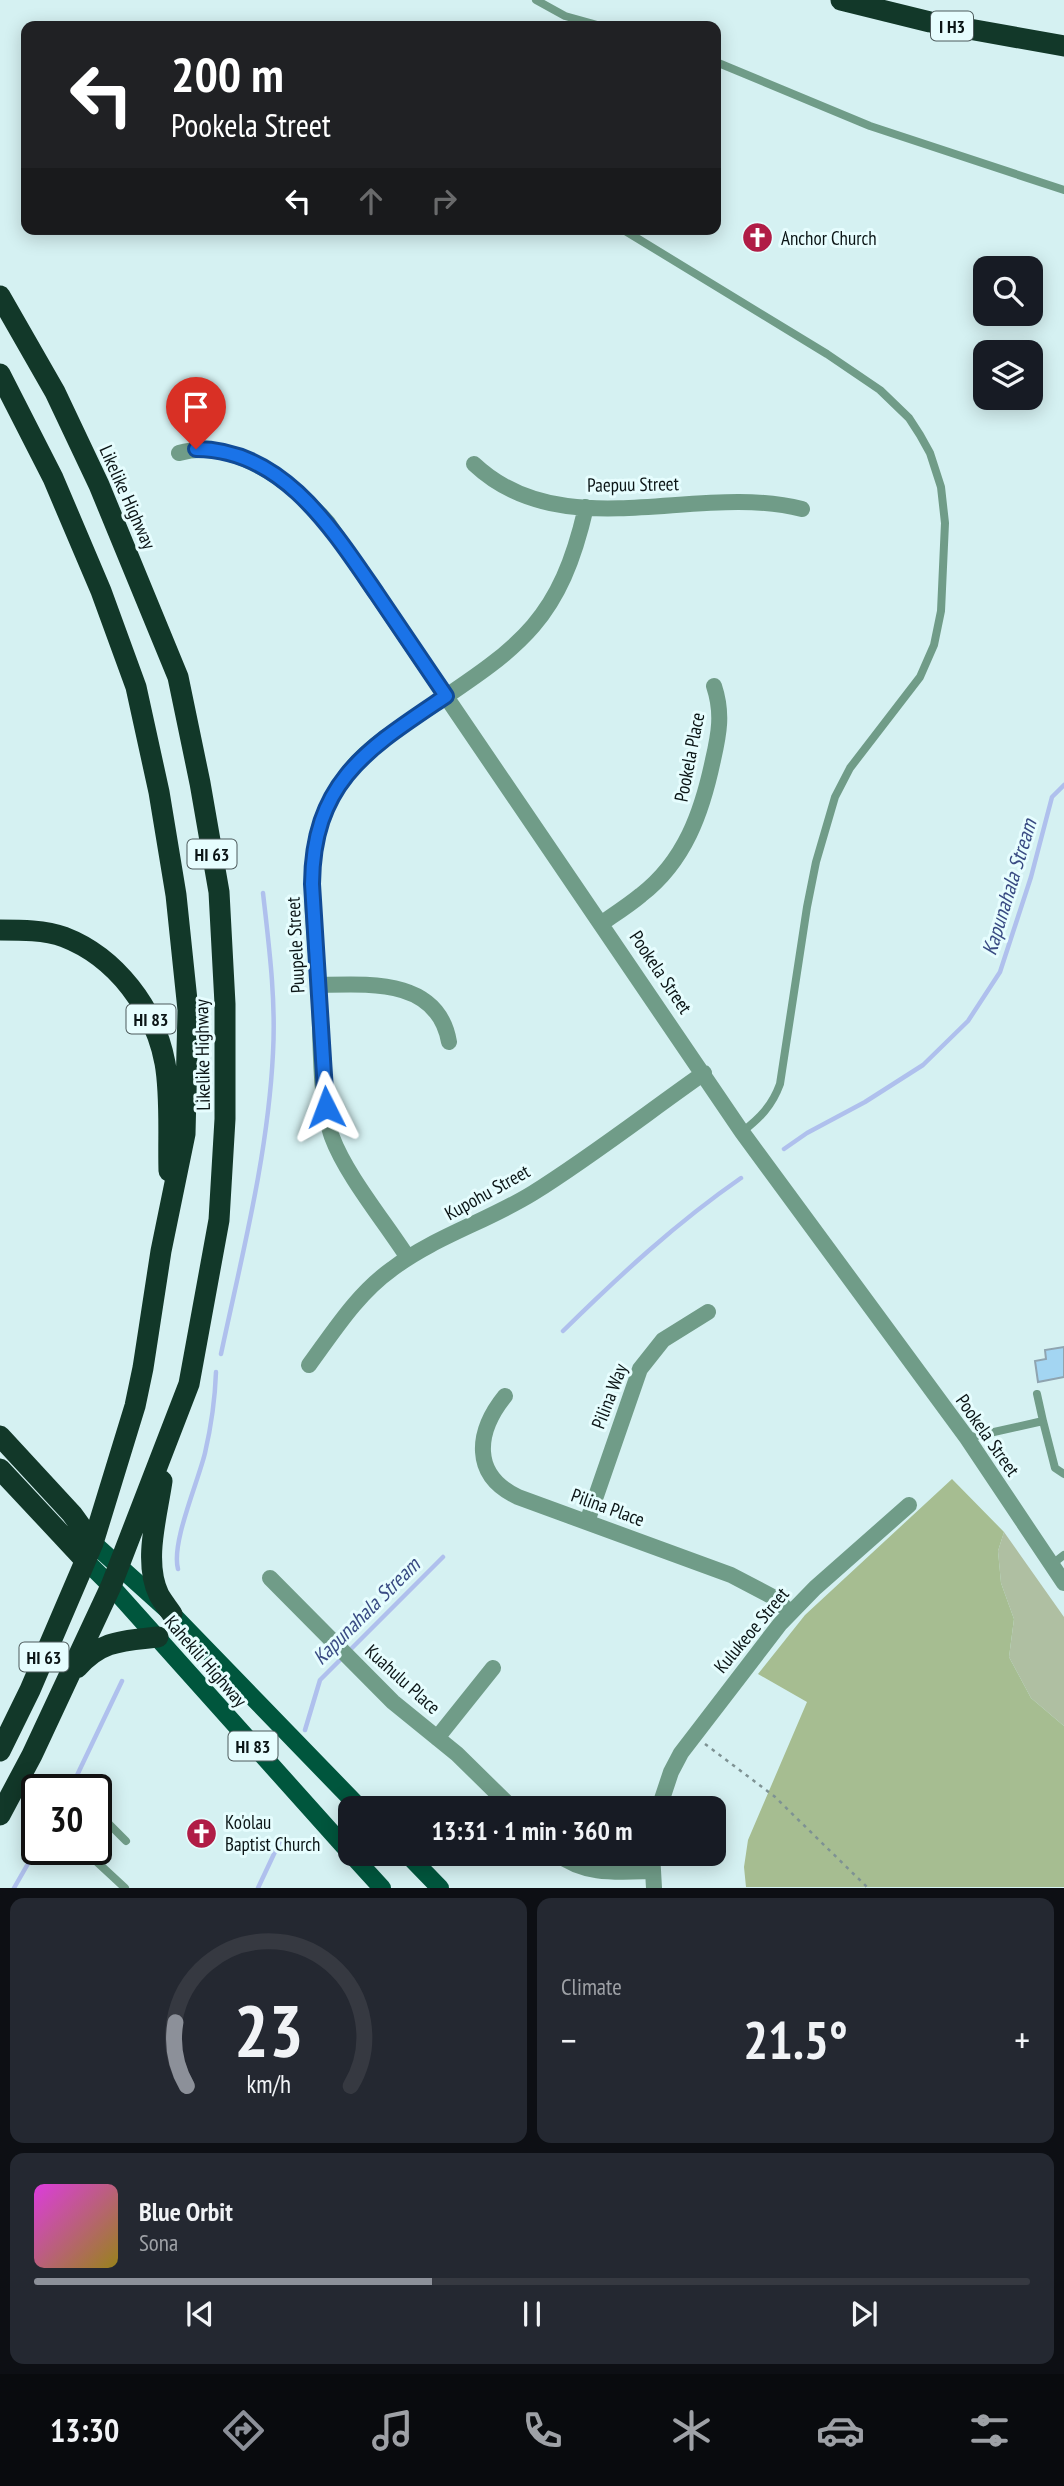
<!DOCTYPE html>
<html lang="en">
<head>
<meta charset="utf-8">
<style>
	body { margin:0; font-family:"PT Sans Narrow",sans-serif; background:#242831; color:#f1f3f6; height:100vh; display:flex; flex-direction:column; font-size:26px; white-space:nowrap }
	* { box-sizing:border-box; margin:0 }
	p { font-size:23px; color:#9ea1a6 }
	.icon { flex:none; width:38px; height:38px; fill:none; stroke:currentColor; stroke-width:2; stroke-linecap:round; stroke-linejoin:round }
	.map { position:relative; height:1888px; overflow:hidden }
	.side { display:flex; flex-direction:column; gap:10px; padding:10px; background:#0d0f14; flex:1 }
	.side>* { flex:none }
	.banner { position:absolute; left:21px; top:21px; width:700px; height:214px; border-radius:14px; box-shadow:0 4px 18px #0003; background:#202124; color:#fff; overflow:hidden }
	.fabs { position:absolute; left:973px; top:256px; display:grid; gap:14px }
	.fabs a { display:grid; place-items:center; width:70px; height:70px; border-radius:14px; background:#171b24; box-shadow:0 4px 18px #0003; font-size:35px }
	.speed { position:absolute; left:21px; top:1774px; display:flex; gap:14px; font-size:35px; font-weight:700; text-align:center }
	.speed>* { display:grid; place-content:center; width:91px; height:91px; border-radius:50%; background:#171b24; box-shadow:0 4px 18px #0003; line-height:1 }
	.speed .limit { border:4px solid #111; border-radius:10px; background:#fff; color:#111 }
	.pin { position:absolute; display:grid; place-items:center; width:60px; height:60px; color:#fff; margin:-72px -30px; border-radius:50% 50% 50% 0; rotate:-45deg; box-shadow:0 0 7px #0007 }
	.pin .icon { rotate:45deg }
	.me { position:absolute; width:77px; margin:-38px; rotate:357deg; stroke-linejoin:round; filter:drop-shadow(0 0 5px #0008) }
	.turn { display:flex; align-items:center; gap:24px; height:147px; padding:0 35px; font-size:32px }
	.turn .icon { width:91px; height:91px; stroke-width:2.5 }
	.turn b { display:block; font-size:49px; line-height:60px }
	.lanes { display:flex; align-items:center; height:66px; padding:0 35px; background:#0003; justify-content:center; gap:35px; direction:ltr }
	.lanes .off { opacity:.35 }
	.big { font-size:52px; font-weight:700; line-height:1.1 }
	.side .card { flex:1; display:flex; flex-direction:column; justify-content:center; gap:10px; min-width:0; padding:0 24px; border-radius:14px; background:#242831 }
	.side .dial { align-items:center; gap:0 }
	.dial svg { height:182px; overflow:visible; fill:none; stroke:#363941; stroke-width:7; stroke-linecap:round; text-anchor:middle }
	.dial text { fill:#f1f3f6; stroke:none }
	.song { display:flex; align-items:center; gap:21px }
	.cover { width:84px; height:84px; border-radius:10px; background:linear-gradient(135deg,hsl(300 70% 55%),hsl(50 70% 35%)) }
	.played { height:7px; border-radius:4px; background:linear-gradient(90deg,#8c9099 40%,#363941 40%) }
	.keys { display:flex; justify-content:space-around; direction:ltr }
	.heat { display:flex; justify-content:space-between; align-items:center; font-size:38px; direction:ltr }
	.side .tiles { flex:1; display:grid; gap:10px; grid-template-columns:1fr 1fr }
	.card:last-child { grid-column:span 2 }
	.trip { position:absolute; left:338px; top:1796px; width:388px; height:70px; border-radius:14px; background:#171b24; box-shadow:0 4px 18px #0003; font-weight:700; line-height:70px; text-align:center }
	.dock { display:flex; height:112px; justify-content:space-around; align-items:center; background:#090b0e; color:#9ea1a6 }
	.dock .icon { width:49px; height:49px }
	.dock .current { color:#8c9099 }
	.dock b { font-size:32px; color:#f1f3f6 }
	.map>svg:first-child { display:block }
</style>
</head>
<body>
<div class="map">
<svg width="1064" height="1888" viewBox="0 0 1064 1888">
	<rect width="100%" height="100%" fill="#d5f1f2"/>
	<path fill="#afbfa2" d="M1004 1532 1064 1617V1726L1031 1698 1009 1657 1014 1619 1001 1583 998 1551Z"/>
	<path fill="#a6bd91" d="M952 1479 1004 1532 998 1551 1001 1583 1014 1619 1009 1657 1031 1698 1064 1726V1887H746L744 1867 748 1840 807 1702 758 1674 805 1615Z"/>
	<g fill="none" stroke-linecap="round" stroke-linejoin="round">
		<path stroke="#afc0ed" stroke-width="4.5" d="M784 1149 807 1133 865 1102 923 1065 968 1021 1000 972 1031 877 1052 797 1064 785
			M563 1331C619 1276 676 1223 741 1178
			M221 1354C242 1255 268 1155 273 1053 276 999 269 946 263 893
			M178 1569C171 1543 198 1482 205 1453 211 1427 215 1400 216 1372
			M305 1730 320 1680 443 1557
			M70 1790 122 1681
			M14 1888 37 1848
			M258 1888 281 1839"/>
	</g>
	<path fill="#a3d5f2" stroke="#8fa4b0" stroke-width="2" d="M1064 1347V1377L1038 1382 1035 1361 1046 1359 1045 1350Z"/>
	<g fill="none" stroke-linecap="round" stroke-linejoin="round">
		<path stroke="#7e9293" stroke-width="2.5" stroke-dasharray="3.5 5" stroke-linecap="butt" d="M705 1744 774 1796 868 1888"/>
		<path stroke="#709c88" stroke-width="8" d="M536 0 565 16 601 26
			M716 62 870 126 1064 190
			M622 229 827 354 880 390 909 418 920 435 930 453 941 487 945 523 941 611 934 645 920 677 850 768 835 797 816 862 807 907 780 1084C772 1106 760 1118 742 1132
			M1037 1394 1043 1421
			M967 1438 1043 1421 1055 1468 1064 1474
			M1051 1565 1064 1555
			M96 1819 107 1822 126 1841
			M84 1850 125 1888"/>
		<path stroke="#709c88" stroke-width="16" d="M179 453C234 437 294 484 328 523L742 1132 967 1438 1064 1583
			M474 464C563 548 696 482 802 509
			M602 923C615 914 629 905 641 895 685 861 702 812 713 760 719 734 723 713 714 686
			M319 985C368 984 438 978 449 1042
			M408 1258C385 1222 346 1175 332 1137 319 1100 321 1035 319 995 317 950 308 895 314 852 319 819 334 787 357 762 378 740 404 725 429 708 521 646 560 621 586 507
			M309 1365C334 1331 357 1294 392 1269 434 1237 488 1221 533 1193 592 1156 647 1113 704 1073
			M505 1396C476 1432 471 1475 518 1497L731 1575 773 1597 790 1612
			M587 1522 640 1369 663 1340 708 1312
			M270 1578 393 1702 457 1754 512 1808
			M437 1738 493 1668
			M659 1808 671 1772 681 1753 780 1624 815 1588 909 1505
			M556 1853C585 1876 618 1872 653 1871
			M652 1853 654 1888"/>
		<path stroke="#00563d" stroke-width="18" d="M93 1543 172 1614 360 1808
			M85 1560 111 1586 350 1853
			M350 1853 382 1888
			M406 1853 440 1888"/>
		<path stroke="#123829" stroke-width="21" d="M841 0 930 22 1064 46
			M0 296 55 392 99 485 178 677 200 783 219 892 225 1004V1119L219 1220 189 1384 111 1586 32 1755 0 1815
			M0 374 53 478 101 591 136 687 159 792 176 895 188 1010 185 1134 161 1251 143 1368 135 1406 93 1543 30 1690 0 1751
			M0 930C21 930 45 930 64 937 116 957 155 1009 165 1063 171 1096 168 1137 169 1171
			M0 1436 72 1514 93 1543
			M0 1469 85 1560
			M162 1481C157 1516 143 1562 159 1595 163 1602 168 1608 172 1614
			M77 1668C101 1640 123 1641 158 1637"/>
	</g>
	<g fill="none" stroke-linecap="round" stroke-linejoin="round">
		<defs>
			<path id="route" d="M196 449C283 449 333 530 377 594 400 628 423 662 446 696 369 748 313 780 312 884L326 1107"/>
		</defs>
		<use href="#route" stroke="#114b97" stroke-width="18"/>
		<use href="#route" stroke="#1a73e8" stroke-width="12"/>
	</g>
	<defs>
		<symbol id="church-disc" viewBox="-11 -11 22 22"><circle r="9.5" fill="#b01d46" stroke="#e6fdfe"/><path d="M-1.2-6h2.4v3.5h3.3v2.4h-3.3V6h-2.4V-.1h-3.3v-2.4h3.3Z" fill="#fff"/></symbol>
	</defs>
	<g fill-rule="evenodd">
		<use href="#church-disc" x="740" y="220" width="35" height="35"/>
		<use href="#church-disc" x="184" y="1816" width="35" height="35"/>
	</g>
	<g text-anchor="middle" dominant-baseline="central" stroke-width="6" stroke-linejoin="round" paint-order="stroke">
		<g fill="#e6fdfe" stroke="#4d5b5c" stroke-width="2">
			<rect x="931" y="11.5" width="42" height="29" rx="5"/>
			<rect x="187.5" y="839.5" width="49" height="29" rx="5"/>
			<rect x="126.5" y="1004.5" width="49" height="29" rx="5"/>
			<rect x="19.5" y="1642.5" width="49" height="29" rx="5"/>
			<rect x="228.5" y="1731.5" width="49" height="29" rx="5"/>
		</g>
		<g font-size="18" font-weight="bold" fill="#0b1516">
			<text x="952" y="26">I H3</text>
			<text x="212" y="854">HI 63</text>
			<text x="151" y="1019">HI 83</text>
			<text x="44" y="1657">HI 63</text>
			<text x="253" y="1746">HI 83</text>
		</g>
		<g font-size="19" fill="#0b1516" stroke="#e6fdfe" text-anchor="start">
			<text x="781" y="238">Anchor Church</text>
			<text x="225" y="1822">Ko'olau<tspan x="225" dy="22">Baptist Church</tspan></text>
		</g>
		<g font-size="19" fill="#0b1516" stroke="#e6fdfe">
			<text transform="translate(633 484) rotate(-1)">Paepuu Street</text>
			<text transform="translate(128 497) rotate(66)">Likelike Highway</text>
			<text transform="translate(689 757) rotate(-79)">Pookela Place</text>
			<text transform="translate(295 945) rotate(-93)">Puupele Street</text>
			<text transform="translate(661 972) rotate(56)">Pookela Street</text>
			<text transform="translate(202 1055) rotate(-91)">Likelike Highway</text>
			<text transform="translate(487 1192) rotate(-29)">Kupohu Street</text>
			<text transform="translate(609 1396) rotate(-69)">Pilina Way</text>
			<text transform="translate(988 1435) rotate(55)">Pookela Street</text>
			<text transform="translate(608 1507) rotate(20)">Pilina Place</text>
			<text transform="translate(751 1630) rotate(-50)">Kulukeoe Street</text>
			<text transform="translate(206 1661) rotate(49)">Kahekili Highway</text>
			<text transform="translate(403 1679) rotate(42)">Kuahulu Place</text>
		</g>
		<g font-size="21" font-style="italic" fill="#394b83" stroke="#e6fdfe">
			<text transform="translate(1009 887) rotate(-73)">Kapunahala Stream</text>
			<text transform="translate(366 1611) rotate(-45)">Kapunahala Stream</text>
		</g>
	</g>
</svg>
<div class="fabs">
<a><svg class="icon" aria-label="search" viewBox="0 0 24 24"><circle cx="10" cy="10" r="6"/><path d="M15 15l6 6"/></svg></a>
<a><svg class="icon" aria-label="layers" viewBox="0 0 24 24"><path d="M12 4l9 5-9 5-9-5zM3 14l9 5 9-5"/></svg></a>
</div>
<div class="speed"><div class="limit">30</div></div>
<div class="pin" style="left:196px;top:449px;background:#d93025"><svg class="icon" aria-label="arrive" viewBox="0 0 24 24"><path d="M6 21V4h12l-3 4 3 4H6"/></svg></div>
<svg class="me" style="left:326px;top:1107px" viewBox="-20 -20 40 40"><path d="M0-17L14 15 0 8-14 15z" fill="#1a73e8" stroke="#fff" stroke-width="4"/></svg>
<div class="trip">13:31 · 1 min · 360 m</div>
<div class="banner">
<div class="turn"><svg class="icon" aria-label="left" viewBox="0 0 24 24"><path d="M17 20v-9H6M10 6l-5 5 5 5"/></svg><div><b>200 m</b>Pookela Street</div></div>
<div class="lanes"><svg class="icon" aria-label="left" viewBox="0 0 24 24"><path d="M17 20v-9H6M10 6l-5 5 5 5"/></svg><svg class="icon off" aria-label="ahead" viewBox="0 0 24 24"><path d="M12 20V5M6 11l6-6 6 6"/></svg><svg class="icon off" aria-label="right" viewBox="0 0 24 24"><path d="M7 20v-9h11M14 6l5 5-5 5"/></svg></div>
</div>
</div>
<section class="side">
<div class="tiles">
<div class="card dial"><svg viewBox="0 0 100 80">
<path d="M14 69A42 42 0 1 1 86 69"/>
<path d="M14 69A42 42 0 0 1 9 41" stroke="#8c9099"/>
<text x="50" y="56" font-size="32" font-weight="700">23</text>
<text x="50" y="72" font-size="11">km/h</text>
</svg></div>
<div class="card"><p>Climate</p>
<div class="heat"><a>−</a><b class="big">21.5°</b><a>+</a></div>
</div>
<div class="card">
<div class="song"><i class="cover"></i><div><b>Blue Orbit</b><p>Sona</p></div></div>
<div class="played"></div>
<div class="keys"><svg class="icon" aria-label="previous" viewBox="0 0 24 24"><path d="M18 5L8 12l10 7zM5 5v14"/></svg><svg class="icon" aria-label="pause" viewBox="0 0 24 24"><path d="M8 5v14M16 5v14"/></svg><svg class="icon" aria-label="next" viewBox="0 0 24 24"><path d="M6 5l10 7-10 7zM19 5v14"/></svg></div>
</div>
</div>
</section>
<nav class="dock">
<b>13:30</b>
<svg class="icon current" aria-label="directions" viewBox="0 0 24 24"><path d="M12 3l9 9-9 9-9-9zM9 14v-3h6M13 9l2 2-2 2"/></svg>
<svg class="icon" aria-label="music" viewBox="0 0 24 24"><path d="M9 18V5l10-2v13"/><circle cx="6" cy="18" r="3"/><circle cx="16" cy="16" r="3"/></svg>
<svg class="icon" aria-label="phone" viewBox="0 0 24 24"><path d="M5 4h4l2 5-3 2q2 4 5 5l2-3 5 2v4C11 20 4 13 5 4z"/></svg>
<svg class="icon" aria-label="climate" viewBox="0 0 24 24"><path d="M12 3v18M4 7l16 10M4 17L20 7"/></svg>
<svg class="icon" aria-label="car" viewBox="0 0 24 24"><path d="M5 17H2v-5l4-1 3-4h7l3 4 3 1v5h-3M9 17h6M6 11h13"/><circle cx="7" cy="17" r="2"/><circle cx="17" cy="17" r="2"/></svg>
<svg class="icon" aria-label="filters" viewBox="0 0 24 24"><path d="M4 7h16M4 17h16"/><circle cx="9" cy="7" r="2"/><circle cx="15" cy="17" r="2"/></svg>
</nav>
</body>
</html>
